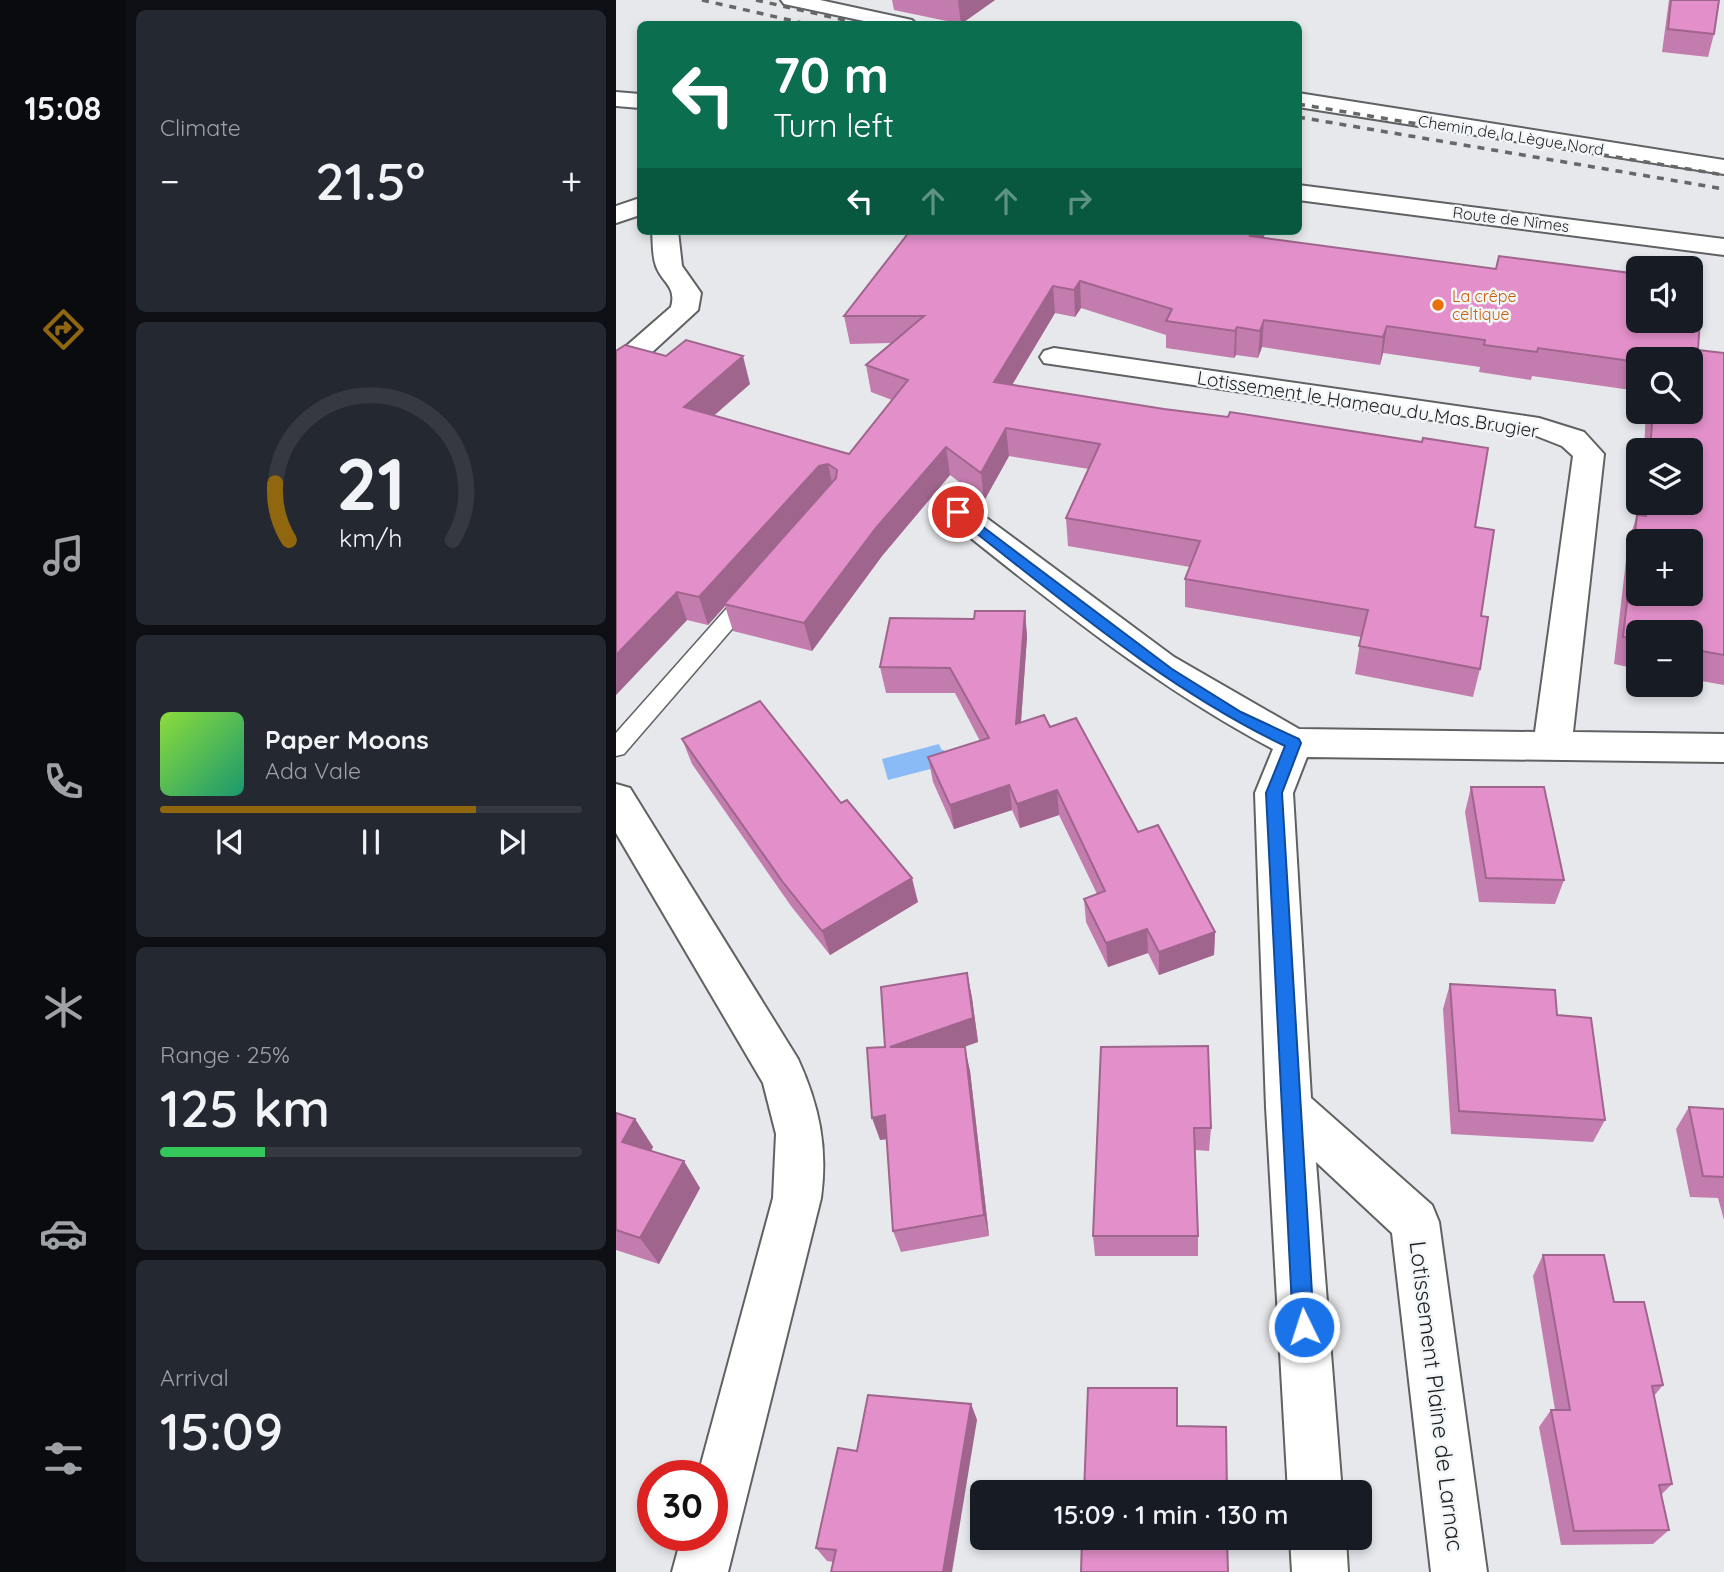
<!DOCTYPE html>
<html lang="en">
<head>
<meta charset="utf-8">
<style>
	body { margin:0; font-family:Quicksand,sans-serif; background:#242831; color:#f1f3f6; height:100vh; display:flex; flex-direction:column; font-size:26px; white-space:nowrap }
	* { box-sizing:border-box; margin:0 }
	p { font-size:23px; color:#9ea1a6 }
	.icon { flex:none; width:38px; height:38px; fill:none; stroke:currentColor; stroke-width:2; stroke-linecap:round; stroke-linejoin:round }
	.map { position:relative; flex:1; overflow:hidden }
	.sheet { display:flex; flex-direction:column; gap:10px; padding:10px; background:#0d0f14; width:490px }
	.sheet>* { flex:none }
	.guide { position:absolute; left:21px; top:21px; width:665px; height:214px; border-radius:10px; box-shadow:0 4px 10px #0003; background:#0b6e4f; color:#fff; overflow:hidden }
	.controls { position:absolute; left:1010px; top:256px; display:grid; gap:14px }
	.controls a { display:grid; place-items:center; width:77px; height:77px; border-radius:10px; background:#171b24; box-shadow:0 4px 10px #0003; font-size:35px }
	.speed { position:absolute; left:21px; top:1460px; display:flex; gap:14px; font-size:35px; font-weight:700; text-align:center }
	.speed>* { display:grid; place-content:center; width:91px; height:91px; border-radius:50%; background:#171b24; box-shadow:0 4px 10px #0003; line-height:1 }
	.speed .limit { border:10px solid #d22; background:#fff; color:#111 }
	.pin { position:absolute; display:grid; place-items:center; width:60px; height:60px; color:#fff; margin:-30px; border:4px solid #fff; border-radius:50%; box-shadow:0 2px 7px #0007 }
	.me { position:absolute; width:77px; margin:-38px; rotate:356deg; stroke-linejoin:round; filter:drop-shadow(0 0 5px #0008) }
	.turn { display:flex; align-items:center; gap:24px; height:147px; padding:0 21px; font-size:32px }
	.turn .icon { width:91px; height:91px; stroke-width:2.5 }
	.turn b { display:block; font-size:49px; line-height:60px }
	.lanes { display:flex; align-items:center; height:66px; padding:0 21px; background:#0003; justify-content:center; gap:35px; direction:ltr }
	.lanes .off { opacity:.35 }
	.big { font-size:52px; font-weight:600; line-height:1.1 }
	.sheet .widget { flex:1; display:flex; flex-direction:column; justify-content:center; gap:10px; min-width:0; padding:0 24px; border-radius:10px; background:#242831 }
	.sheet .dial { align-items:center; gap:0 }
	.dial svg { height:182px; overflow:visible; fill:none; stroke:#363941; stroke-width:7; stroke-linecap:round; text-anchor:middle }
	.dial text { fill:#f1f3f6; stroke:none }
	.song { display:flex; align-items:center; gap:21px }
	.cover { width:84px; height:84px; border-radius:10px; background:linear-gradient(135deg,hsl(90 70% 55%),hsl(160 70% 35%)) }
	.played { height:7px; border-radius:4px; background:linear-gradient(90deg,#90670e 75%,#363941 75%) }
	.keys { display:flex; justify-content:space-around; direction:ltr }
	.heat { display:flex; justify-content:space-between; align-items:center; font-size:38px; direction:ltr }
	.charge { height:10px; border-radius:5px; background:linear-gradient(90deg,#34c759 25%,#363941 0) }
	.trip { position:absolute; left:354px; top:1480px; width:402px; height:70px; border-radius:10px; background:#171b24; box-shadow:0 4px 10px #0003; font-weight:600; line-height:70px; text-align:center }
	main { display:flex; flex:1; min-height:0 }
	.tabs { display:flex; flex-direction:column; width:126px; justify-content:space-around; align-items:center; background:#090b0e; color:#9ea1a6 }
	.tabs .icon { width:49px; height:49px }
	.tabs .active { color:#90670e }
	.tabs b { font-size:32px; color:#f1f3f6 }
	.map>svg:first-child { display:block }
</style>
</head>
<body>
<main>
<nav class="tabs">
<b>15:08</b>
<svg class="icon active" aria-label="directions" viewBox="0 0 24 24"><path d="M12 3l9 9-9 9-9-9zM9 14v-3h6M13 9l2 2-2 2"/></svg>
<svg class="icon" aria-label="music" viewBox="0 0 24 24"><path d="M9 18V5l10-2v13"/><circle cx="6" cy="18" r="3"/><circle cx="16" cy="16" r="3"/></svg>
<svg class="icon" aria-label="phone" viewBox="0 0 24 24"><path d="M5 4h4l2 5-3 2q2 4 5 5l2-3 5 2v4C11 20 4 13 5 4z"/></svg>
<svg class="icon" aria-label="climate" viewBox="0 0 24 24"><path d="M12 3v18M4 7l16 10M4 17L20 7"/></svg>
<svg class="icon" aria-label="car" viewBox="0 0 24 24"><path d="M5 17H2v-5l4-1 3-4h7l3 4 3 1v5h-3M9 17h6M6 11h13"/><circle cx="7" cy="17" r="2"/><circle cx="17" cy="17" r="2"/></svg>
<svg class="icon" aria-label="filters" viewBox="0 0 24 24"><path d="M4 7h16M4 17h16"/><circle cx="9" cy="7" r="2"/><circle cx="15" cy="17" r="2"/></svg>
</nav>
<section class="sheet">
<div class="widget"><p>Climate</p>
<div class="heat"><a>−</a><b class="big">21.5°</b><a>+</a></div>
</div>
<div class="widget dial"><svg viewBox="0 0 100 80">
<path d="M14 69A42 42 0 1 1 86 69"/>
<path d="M14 69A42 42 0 0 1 8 44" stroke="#90670e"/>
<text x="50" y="56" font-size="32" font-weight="700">21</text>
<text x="50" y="72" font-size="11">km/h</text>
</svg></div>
<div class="widget">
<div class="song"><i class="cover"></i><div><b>Paper Moons</b><p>Ada Vale</p></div></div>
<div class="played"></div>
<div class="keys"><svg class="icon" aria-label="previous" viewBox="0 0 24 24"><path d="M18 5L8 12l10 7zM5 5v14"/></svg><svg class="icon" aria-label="pause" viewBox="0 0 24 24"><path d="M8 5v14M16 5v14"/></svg><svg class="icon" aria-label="next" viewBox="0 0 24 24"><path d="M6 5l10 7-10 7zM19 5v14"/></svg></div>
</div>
<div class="widget"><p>Range · 25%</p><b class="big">125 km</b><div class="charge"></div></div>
<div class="widget"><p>Arrival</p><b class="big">15:09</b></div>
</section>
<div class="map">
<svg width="1108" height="1572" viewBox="0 0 1108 1572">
	<rect width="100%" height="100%" fill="#e6e8eb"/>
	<path fill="#8bbbf6" d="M323 744 325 749 335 754 330 765 272 780 266 759Z"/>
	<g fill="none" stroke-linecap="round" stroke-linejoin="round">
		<defs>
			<path id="lane" d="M134 588 141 590 144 595 141 600 8 754 0 756V733L127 590Z"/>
			<path id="street" d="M165 0H204L296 20 300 24H262L168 4Z
				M682 93 1108 160V174L682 107Z
				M36 231H62L66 266 85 293 82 310 10 376 0 379V355L55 307C61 286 46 283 40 266 36 255 37 242 36 231Z
				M438 348 923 418 968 432 988 454 957 732 1108 734V762L691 757 677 793 695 1098 816 1205 823 1222 871 1572H815L776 1233 700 1162 726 1493H672L650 1107 639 793 657 749C538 686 435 602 331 519L326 512 331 505 342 502 353 505 558 657 683 729 919 732 957 456 946 446 918 435 428 363 424 357 428 351Z
				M0 784 14 788 182 1059C203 1105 212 1147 205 1198L112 1572H56L66 1535H96V1475H82L157 1198 160 1134 147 1083 0 833Z
				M674 1538H730L732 1572H676Z"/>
			<path id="secondary" d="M0 92 24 94V108L0 106Z
				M682 185 1108 239V255L682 200Z
				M24 198V215L0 223V206Z"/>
		</defs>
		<use href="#lane" stroke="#5f6163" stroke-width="3"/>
		<use href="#street" stroke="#5f6163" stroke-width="4"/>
		<use href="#secondary" stroke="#5f6163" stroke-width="4"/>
		<use href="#lane" fill="#fff" fill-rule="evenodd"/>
		<use href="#street" fill="#fff" fill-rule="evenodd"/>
		<use href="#secondary" fill="#fff" fill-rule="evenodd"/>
		<path stroke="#656768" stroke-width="3.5" stroke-dasharray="7 7" stroke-linecap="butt" d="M86 0 191 24
			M140 0 246 24
			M682 104 1108 175
			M682 117 1108 189"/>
	</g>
	<path fill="#c37cae" d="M276 0H379L345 24 278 10Z
		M1053 0H1103L1098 34 1092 57 1046 52Z
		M287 231H651L647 238 1082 350 1108 353V685L1074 679V632H1022V669L998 664 1012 543 1021 515H1023L1024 502H1074V450H1028L1030 411H1074V359H1022V391L916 376 915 380 863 372 864 367 767 353 764 365 646 347 642 358 620 355 618 358 550 348V335L465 308 459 317 439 313 396 385 859 527 865 616 864 669 857 697 739 674 745 637 569 607V579L574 567 452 546 450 518 473 469 393 456 368 501 334 475 266 556 196 651 117 631 109 606 92 625 71 620 0 695V351L134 384 98 415 233 454 276 400 255 392 250 365 275 343 234 344 228 316 290 236 287 234Z
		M409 611 411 637 405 722 434 727 522 832 599 932 598 955 543 975 532 953 492 967 470 922 468 899 481 894 443 815 404 828 396 810 338 829 317 782 312 757 364 741 339 693H270L264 667 358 619Z
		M66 739 302 902 214 955 175 906 76 764Z
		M855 787 948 880 939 904 863 902 849 812Z
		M351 973 356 998 362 1042 346 1047 354 1071 373 1236 285 1252 277 1231 271 1139 264 1140 269 1047Z
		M834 984 941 1015 989 1120 977 1142 835 1134 827 1009Z
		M592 1046 595 1128 593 1151 579 1150 582 1236V1256H479L477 1236Z
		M1073 1107 1108 1109V1220L1102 1198 1074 1197 1060 1129Z
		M0 1113 19 1119 37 1147 35 1151 84 1188 43 1264 0 1250Z
		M927 1255 998 1302 1047 1385 1038 1396 1056 1484 1045 1495 1053 1530 1037 1544 945 1545 923 1427 935 1410H939L917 1276Z
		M355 1404 361 1420 217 1562 211 1561 200 1548 241 1451Z"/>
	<path fill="#9f658d" d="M343 0H379L345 24 342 1Z
		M637 231H651L633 262 634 236Z
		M464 281 465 308 459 317 458 290Z
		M437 286 439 313 381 410 378 382Z
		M648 320 646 347 642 358 644 331Z
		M771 326 767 353 764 365 767 337Z
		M621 327 620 355 618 358 619 331Z
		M127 356 134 384 77 434 68 407Z
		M390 428 393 456 368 501 365 473Z
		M330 447 334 475 266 556 196 651 188 623 260 528Z
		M212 464 218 492 108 604 109 606 92 625 83 597 203 466Z
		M61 592 71 620 0 695V655Z
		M409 611 411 637 403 749 400 724Z
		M393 785 396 810 338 829 334 805Z
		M441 790 443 815 404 828 401 804Z
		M296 878 302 902 214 955 206 931Z
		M531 929 532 953 492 967 490 943Z
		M599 932 598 955 543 975V952Z
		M351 973 356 998 362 1042 281 1071 274 1047Z
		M349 1047 354 1071 373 1236 368 1215Z
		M269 1115 277 1138 264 1140 256 1118Z
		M19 1119 37 1147 24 1170 6 1142Z
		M68 1161 84 1188 43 1264 24 1238Z
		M355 1404 361 1420 336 1572H327Z"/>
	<path fill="#e390ca" stroke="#9f658d" stroke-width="2" fill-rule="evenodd" d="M1055 0H1103L1098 34 1052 29Z
		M294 231H637L634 236 880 269 883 256 1022 274V320H1074V302L1085 303 1082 350 1108 353V655L1074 649V632H1022V639L1007 637 1021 515 1030 516 1031 502H1074V450H1034L1037 411H1074V359H1022V362L922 348 921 352 868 345 869 340 771 326 767 337 648 320 644 331 621 327 619 331 550 321 556 309 464 281 458 290 437 286 378 382 548 409 612 417 614 412 806 442 807 438 872 448 859 527 878 530 865 616 872 617 864 669 743 646 752 610 569 579 584 541 450 518 484 444 390 428 365 473 330 447 260 528 188 623 108 604 220 478 221 470 212 464 203 466 83 597 61 592 0 655V351L9 345 50 356 70 340 127 356 68 407 233 454 292 380 250 365 308 316H228ZM1022 541H1074V593H1022Z
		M359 611H409L400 724 428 715 434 727 460 718 522 832 542 825 599 932 543 952 531 929 490 943 468 899 489 891 441 790 401 804 393 785 334 805 312 757 373 738 334 668 264 667 274 618 358 619Z
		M144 701 225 803 231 800 296 878 206 931 166 881 66 739Z
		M855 787H928L948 880 870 878Z
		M351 973 357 1018 274 1047H349L368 1215 277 1231 269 1115 256 1118 251 1048 269 1047 265 987Z
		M834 984 939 990 941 1015 975 1018 989 1120 843 1111Z
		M592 1046 595 1128H578L582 1236H477L485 1047Z
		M1073 1107 1108 1109V1177L1087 1176Z
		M0 1113 19 1119 6 1142 68 1161 24 1238 0 1230Z
		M927 1255H988L998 1302H1028L1047 1385 1036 1386 1056 1484 1043 1485 1053 1530 958 1531 935 1410H954Z
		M472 1388H561V1426L610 1427 611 1493H468Z
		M252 1395 355 1404 327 1572H215L220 1550 200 1548 222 1448 241 1451Z
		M466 1538H611L612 1572H465Z"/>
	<path fill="#1a73e8" stroke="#114b97" stroke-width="2" d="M342 508 556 669 625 712 683 739 685 743 666 793 698 1327 695 1335 688 1338 680 1335 677 1327 650 793 669 746C546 687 444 598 337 515L335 512Z"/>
	<circle fill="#e8710a" stroke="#f3f6f8" stroke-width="2.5" cx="822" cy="305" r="7"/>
	<g text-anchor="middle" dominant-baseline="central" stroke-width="5" stroke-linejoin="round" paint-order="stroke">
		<g font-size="16" fill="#1f2021" stroke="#f3f6f8">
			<text transform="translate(895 135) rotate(9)">Chemin de la Lègue Nord</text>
			<text transform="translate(895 219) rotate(7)">Route de Nîmes</text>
		</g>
		<g font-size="16" fill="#c56008" stroke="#f3f6f8" text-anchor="start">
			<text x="836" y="296">La crêpe<tspan x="836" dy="18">celtique</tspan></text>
		</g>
		<g font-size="19" fill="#1f2021" stroke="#f3f6f8">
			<text transform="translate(752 404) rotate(9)">Lotissement le Hameau du Mas Brugier</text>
		</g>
		<g font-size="23" fill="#1f2021" stroke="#f3f6f8">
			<text transform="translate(821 1396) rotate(83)">Lotissement Plaine de Larnac</text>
		</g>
	</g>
</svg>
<div class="controls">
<a><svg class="icon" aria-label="sound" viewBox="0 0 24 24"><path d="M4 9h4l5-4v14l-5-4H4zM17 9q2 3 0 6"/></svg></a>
<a><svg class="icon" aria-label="search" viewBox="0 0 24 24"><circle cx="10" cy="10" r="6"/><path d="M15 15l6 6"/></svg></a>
<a><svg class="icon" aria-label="layers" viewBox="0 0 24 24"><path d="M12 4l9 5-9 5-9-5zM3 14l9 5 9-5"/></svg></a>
<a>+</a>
<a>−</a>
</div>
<div class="speed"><div class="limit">30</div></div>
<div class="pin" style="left:342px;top:512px;background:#d93025"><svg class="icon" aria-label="arrive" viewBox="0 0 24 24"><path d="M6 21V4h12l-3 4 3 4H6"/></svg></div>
<svg class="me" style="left:688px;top:1327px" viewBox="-20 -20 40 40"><circle r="17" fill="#1a73e8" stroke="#fff" stroke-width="3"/><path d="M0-11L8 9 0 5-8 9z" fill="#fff"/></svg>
<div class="trip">15:09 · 1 min · 130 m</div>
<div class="guide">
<div class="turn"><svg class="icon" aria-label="left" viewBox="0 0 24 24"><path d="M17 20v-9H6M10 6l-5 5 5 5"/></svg><div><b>70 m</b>Turn left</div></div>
<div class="lanes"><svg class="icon" aria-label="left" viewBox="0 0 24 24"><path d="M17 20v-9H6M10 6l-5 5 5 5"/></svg><svg class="icon off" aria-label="ahead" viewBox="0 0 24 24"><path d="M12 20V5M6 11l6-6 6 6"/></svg><svg class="icon off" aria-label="ahead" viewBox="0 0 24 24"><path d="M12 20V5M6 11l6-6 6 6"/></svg><svg class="icon off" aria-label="right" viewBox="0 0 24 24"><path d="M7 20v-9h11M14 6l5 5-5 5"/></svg></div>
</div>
</div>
</main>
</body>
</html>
